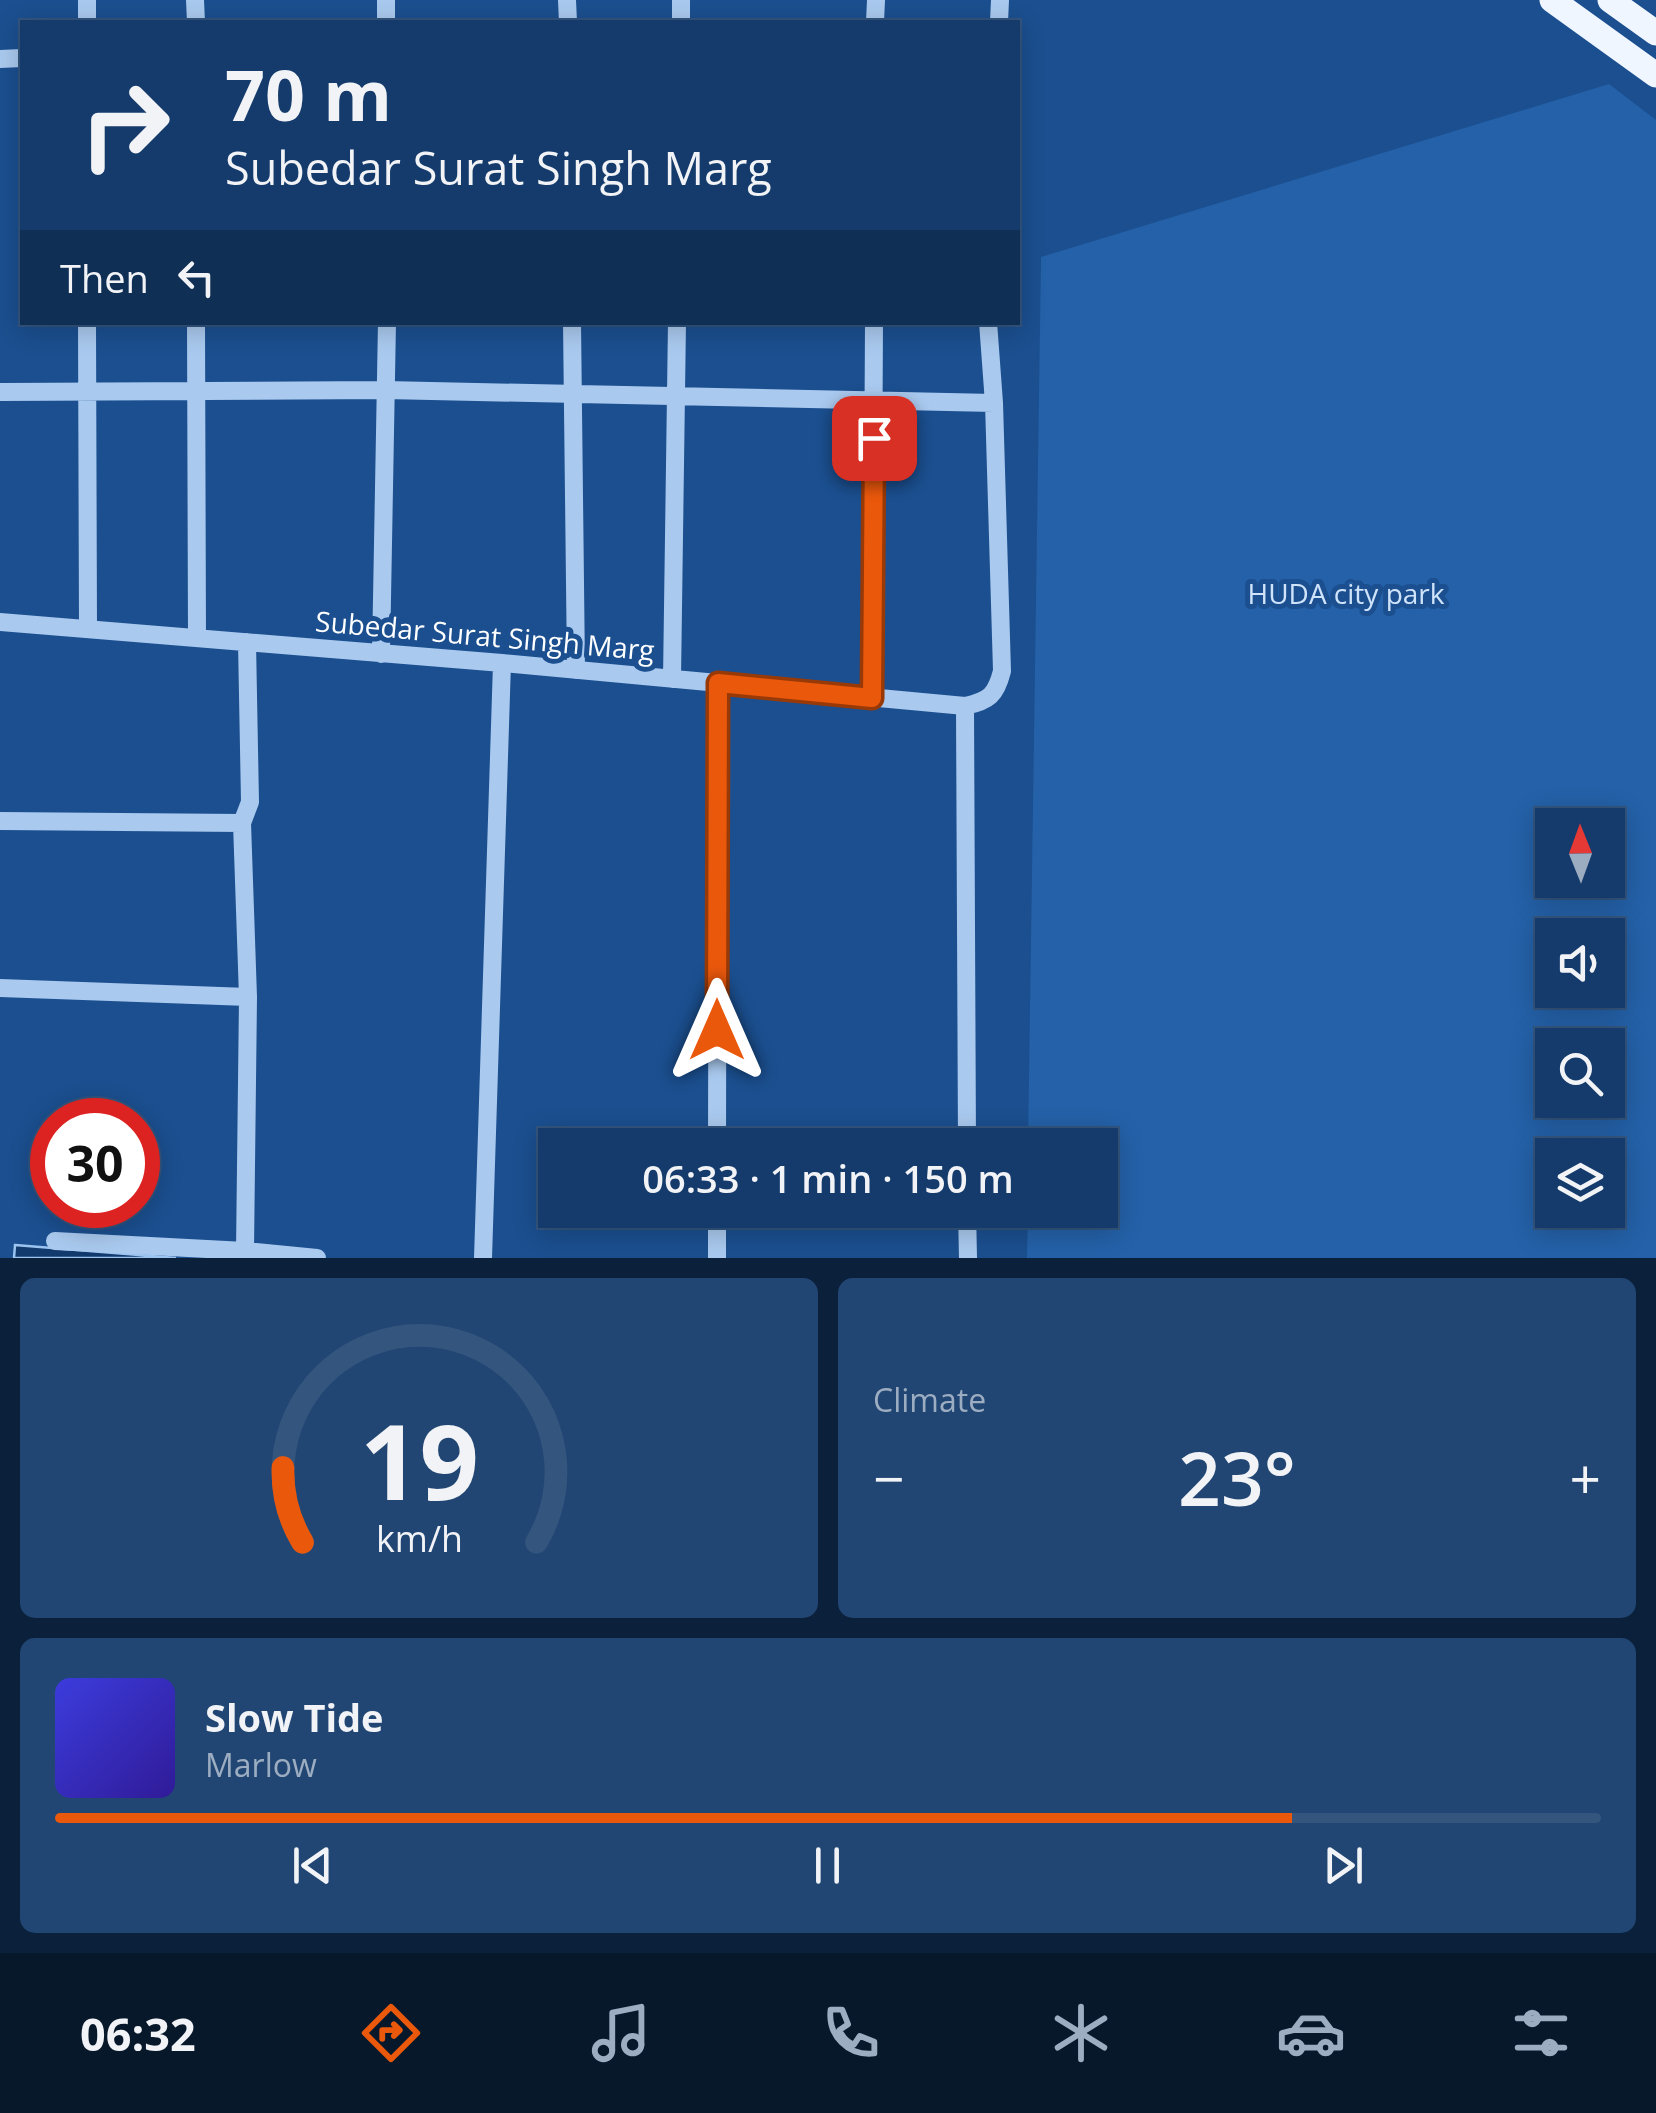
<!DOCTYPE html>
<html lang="en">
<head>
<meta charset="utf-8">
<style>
	body { margin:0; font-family:"Open Sans",sans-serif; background:#214673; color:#f1f3f6; height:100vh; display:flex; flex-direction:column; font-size:38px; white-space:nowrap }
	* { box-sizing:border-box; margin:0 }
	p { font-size:32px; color:#9dadc1 }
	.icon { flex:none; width:55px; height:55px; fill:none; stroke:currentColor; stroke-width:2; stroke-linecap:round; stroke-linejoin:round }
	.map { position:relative; height:1258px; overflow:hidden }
	.drawer { display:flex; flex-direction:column; gap:20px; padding:20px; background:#0b203b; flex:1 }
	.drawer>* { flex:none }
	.guide { position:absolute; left:20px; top:20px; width:1000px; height:305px; border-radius:0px; box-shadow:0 5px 25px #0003,0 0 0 2px #33557e; background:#143b6b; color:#f1f3f6; overflow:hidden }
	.needle { width:65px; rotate:359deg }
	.fabs { position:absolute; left:1535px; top:808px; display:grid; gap:20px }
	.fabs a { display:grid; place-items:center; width:90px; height:90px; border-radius:0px; background:#143b6b; box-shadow:0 5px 25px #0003,0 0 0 2px #33557e; font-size:50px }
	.speed { position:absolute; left:30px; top:1098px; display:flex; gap:20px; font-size:50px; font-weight:700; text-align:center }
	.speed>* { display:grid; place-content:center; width:130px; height:130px; border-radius:50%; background:#143b6b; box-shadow:0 5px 25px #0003,0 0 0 2px #33557e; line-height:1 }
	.speed .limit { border:15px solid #d22; background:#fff; color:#111 }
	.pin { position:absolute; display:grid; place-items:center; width:85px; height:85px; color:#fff; margin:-42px; border-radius:20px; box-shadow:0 5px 15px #0006 }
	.me { position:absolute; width:110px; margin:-55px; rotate:0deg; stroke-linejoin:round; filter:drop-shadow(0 0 8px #0008) }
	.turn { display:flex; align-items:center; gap:35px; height:210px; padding:0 40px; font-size:45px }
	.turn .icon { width:130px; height:130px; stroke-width:2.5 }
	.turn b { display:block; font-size:70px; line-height:85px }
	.then { display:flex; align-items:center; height:95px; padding:0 40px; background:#0003; gap:20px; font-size:38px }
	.big { font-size:75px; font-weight:600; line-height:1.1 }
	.drawer .tile { flex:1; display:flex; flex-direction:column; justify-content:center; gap:15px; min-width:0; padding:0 35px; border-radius:15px; background:#214673 }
	.drawer .dial { align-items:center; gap:0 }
	.dial svg { height:260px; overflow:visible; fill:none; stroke:#33557e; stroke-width:7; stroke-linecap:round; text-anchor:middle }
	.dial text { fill:#f1f3f6; stroke:none }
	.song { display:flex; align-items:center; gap:30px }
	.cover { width:120px; height:120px; border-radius:15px; background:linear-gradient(135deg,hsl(240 70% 55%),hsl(250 70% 35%)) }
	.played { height:10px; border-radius:5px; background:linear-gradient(90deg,#ea580c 80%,#33557e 80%) }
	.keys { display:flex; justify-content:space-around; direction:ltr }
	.heat { display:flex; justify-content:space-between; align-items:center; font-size:55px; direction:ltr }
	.drawer .tiles { flex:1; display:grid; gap:20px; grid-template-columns:1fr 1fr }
	.tile:last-child { grid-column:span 2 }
	.trip { position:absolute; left:538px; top:1128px; width:580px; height:100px; border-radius:0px; background:#143b6b; box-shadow:0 5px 25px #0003,0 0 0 2px #33557e; font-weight:600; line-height:100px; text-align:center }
	.dock { display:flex; height:160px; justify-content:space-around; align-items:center; background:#08182b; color:#9dadc1 }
	.dock .icon { width:70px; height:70px }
	.dock .on { color:#ea580c }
	.dock b { font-size:45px; color:#f1f3f6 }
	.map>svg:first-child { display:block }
</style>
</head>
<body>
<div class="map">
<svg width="1656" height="1258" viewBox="0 0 1656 1258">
	<rect width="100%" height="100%" fill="#1b4f8f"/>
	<path fill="#2461a8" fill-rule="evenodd" d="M1609 84 1656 120V1258H1027L1028 1210H1100V1145H1028L1041 257ZM1552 825H1608V880H1552ZM1552 935H1608V990H1552ZM1552 1045H1608V1100H1552ZM1552 1155H1608V1210H1552Z"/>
	<path fill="#123a6d" stroke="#9cc4f0" stroke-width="2.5" d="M15 1245 176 1258H14Z"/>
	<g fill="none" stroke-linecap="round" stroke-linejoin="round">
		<path stroke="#a9c9ee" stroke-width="18" d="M195 0 196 22
			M386 0V22
			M567 0 568 22
			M87 22V0
			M681 22V0
			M875 22 876 0
			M999 22 1000 0
			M0 59 22 58
			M87 322 88 629
			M196 322 197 638
			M572 322 576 670
			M0 392 386 390 994 403
			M0 622 502 663 965 706
			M381 654 387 322
			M672 679 677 322
			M872 698 874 322
			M0 821 242 823
			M0 988 248 997
			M717 1145 718 683
			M967 1145 965 706C989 701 996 695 1002 671L994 403 988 322
			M967 1210 968 1258
			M55 1241 245 1251 317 1258
			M245 1251 248 997 242 823 250 802 247 642
			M483 1258 502 663
			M717 1258V1210"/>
		<path stroke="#f0f6ff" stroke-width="25" d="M1552 0 1656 75
			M1610 0 1656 33"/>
	</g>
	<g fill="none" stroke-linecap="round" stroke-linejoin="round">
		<defs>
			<path id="route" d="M717 1030 718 683 872 698 874 438"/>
		</defs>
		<use href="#route" stroke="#983908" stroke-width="25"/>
		<use href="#route" stroke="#ea580c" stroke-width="18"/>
	</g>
	<g text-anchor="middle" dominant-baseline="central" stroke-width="10" stroke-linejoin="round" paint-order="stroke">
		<g font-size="28" fill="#cfe3fa" stroke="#1b4f8f">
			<text x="1346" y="593">HUDA city park</text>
		</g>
		<g font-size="28" fill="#fff" stroke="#1b4f8f">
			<text transform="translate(485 635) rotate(5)">Subedar Surat Singh Marg</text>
		</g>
	</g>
</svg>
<div class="fabs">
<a><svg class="needle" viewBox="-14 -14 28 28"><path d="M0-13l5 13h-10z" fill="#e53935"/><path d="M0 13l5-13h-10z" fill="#9dadc1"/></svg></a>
<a><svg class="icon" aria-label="sound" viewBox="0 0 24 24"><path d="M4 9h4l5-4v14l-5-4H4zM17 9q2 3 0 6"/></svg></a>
<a><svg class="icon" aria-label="search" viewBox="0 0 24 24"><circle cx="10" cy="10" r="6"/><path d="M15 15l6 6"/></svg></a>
<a><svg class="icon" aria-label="layers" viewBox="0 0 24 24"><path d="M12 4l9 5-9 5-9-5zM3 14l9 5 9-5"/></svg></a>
</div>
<div class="speed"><div class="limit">30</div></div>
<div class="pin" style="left:874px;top:438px;background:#d93025"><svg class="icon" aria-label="arrive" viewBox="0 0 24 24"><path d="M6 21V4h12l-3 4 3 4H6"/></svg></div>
<svg class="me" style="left:717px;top:1030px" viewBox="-20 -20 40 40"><path d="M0-17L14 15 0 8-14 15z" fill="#ea580c" stroke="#fff" stroke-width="4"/></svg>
<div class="trip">06:33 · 1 min · 150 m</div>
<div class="guide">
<div class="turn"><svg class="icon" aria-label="right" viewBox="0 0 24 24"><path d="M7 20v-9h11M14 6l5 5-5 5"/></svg><div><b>70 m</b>Subedar Surat Singh Marg</div></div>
<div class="then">Then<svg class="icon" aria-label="left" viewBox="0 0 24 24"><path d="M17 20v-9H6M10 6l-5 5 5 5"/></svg></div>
</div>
</div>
<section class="drawer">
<div class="tiles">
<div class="tile dial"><svg viewBox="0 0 100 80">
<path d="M14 69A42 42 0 1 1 86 69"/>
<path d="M14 69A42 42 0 0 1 8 46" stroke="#ea580c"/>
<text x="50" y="56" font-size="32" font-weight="700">19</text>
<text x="50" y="72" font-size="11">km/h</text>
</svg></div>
<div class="tile"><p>Climate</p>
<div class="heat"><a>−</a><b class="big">23°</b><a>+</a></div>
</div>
<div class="tile">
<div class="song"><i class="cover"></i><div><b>Slow Tide</b><p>Marlow</p></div></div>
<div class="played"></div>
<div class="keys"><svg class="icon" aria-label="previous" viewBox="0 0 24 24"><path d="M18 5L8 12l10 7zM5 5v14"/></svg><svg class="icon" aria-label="pause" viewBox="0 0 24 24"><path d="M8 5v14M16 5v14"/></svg><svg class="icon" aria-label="next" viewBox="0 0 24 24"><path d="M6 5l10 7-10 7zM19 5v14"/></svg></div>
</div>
</div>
</section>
<nav class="dock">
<b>06:32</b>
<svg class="icon on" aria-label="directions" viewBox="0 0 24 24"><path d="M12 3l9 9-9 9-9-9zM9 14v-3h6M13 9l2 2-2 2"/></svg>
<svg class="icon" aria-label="music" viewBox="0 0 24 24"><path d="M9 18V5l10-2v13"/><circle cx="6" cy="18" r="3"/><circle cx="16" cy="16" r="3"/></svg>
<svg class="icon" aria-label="phone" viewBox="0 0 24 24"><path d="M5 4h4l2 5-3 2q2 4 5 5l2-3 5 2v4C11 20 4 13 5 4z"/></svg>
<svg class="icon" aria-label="climate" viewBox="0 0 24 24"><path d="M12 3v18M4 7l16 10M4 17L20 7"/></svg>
<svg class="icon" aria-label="car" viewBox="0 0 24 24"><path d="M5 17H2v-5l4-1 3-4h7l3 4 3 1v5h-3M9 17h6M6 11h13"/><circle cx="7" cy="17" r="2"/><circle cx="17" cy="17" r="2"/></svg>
<svg class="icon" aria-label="filters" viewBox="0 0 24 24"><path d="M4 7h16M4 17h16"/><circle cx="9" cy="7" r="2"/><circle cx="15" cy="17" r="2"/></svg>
</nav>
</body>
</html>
